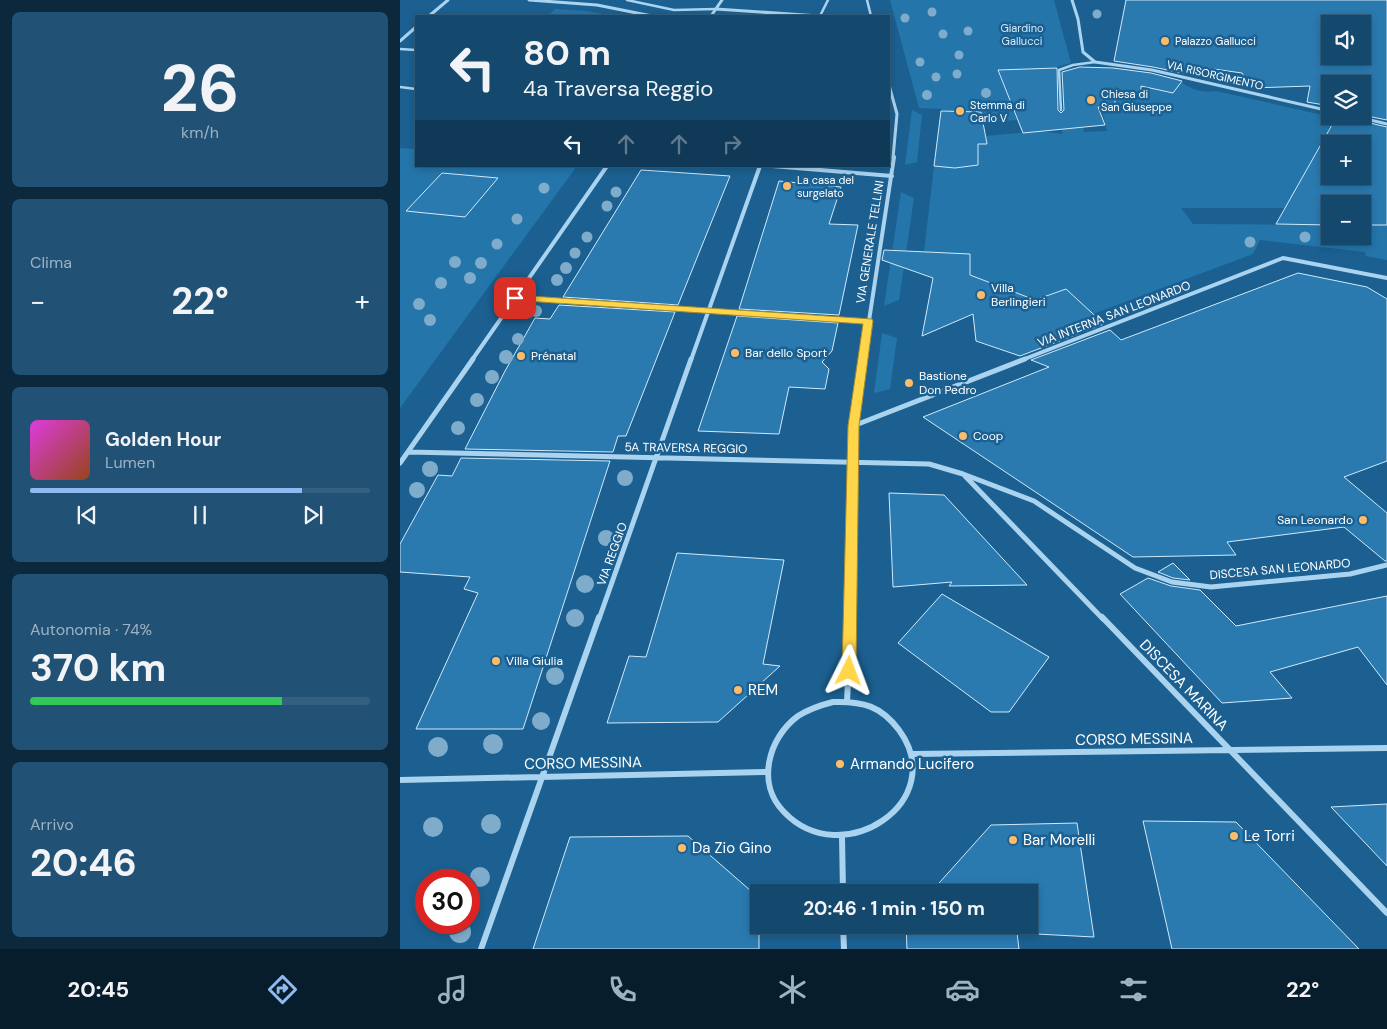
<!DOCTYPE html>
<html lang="it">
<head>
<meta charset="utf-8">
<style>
	body { margin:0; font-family:"DM Sans",sans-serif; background:#215275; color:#f1f3f6; height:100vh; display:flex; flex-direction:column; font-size:19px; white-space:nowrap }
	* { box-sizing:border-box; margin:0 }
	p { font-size:16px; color:#9db2c2 }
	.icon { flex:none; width:28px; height:28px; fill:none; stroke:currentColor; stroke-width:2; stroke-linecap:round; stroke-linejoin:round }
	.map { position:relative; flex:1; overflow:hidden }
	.details { display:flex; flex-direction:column; gap:12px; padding:12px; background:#0b283c; width:400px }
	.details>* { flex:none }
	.banner { position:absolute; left:15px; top:15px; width:475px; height:152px; border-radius:0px; box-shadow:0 2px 8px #0003,0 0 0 1px #336080; background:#14486d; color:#f1f3f6; overflow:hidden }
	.buttons { position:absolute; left:921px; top:15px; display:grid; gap:10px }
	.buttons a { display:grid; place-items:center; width:50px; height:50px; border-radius:0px; background:#14486d; box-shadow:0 2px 8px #0003,0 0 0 1px #336080; font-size:25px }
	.speed { position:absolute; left:15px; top:869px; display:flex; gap:10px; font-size:25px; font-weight:700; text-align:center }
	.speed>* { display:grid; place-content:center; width:65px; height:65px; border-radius:50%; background:#14486d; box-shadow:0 2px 8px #0003,0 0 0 1px #336080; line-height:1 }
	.speed .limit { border:8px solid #d22; background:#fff; color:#111 }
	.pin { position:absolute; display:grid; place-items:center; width:42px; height:42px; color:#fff; margin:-21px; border-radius:10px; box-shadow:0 2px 8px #0006 }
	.me { position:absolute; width:55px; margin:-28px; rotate:3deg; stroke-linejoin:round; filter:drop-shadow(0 0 4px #0008) }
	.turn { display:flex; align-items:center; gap:18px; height:105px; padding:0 25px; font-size:22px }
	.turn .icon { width:65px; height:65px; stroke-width:2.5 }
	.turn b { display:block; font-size:35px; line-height:42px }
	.lanes { display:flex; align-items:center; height:48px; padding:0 25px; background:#0003; justify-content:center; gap:25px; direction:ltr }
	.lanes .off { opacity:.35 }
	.big { font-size:38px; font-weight:700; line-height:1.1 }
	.details .tile { flex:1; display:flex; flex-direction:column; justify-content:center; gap:8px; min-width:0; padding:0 18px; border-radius:8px; background:#215275 }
	.details .dial { align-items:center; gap:0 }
	.dial b { font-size:65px; line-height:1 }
	.song { display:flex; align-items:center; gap:15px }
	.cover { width:60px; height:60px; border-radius:8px; background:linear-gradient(135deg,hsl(300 70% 55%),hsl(20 70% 35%)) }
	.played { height:5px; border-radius:2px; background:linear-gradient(90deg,#90b9f0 80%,#336080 80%) }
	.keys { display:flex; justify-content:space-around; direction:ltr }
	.heat { display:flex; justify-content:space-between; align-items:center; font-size:28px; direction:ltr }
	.charge { height:8px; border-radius:4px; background:linear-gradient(90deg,#34c759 74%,#336080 0) }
	.trip { position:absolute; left:350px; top:884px; width:288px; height:50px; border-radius:0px; background:#14486d; box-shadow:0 2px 8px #0003,0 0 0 1px #336080; font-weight:700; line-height:50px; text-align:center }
	.menu { display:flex; height:80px; justify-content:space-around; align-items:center; background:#081d2c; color:#9db2c2 }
	.menu .icon { width:35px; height:35px }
	.menu .on { color:#90b9f0 }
	.menu b { font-size:22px; color:#f1f3f6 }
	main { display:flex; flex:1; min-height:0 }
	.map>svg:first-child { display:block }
</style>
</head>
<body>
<main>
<section class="details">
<div class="tile dial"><b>26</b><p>km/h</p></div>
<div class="tile"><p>Clima</p>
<div class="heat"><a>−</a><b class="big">22°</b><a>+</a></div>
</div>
<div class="tile">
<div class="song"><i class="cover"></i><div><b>Golden Hour</b><p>Lumen</p></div></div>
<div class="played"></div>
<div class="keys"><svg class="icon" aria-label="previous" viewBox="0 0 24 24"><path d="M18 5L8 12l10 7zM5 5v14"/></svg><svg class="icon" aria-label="pause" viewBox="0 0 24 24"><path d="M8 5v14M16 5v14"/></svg><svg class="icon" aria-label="next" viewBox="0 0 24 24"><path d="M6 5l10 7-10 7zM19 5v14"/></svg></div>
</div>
<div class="tile"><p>Autonomia · 74%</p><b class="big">370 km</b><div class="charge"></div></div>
<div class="tile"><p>Arrivo</p><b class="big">20:46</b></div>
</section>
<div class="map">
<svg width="987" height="949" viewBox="0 0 987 949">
	<rect width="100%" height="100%" fill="#1b6091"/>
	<path fill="#2475aa" d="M490 0H654L671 63 649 69 598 71 617 120 577 123 541 109 519 108Z
		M155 9 187 11 214 16H148Z
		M742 82 748 88 773 93 781 82C792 90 803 93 816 91L936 118 905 208H781L793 224 930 225V236H962L963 225H987V260L966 256 965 252 860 240 853 254 693 314 666 289 635 300 569 275V254L524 252 534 166 555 168 577 165 578 144H587L585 136 641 131 662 134 666 102 679 105 684 132 707 131 701 107 715 108V95L740 97Z
		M512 110 522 115 517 162 505 165Z
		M0 148 16 149V166H177L0 408Z
		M501 192 514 198 499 300 484 306Z
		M482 333 497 338 490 389 474 393Z"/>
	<path fill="#2a79af" stroke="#d0eafa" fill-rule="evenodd" d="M726 0H987V120L962 115V84H930V106L907 102 910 86 852 88 842 73 793 66 787 74 753 67 714 61ZM930 24H962V56H930Z
		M680 67 713 68 751 73 782 81 773 93 741 86V97L715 95V109L698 107 705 125 623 133 598 70 657 68 658 110 661 113 664 110 662 72Z
		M541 111 581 112 587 144H578V165L555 168 534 166Z
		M937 116H951L953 119 987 127V225H962V204H930V225L876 224ZM930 144H962V176H930Z
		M241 170 330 176 278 305 163 297Z
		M42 173 98 178 65 217 6 211Z
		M379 181 441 187 429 224 458 225 439 315 339 309Z
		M484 250 570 254V275L635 300 666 289 704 324 620 356 576 341 573 314 522 336 533 278 482 260Z
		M898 273 967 287 987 299V461L944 477 987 513V561H985L944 527 827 542 836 555 733 557 523 417 649 367 631 360 710 330 721 340Z
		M159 305 275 312 226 436H218L213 452 65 449 105 371 135 318 150 319Z
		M337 316 438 323 432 351 422 362 429 369 425 389 389 387 379 434 298 431Z
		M61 458 210 461 123 729H16L78 593 64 589 70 577 0 572V544L38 475 52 476Z
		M489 493 544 495 627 585 549 586 552 582 493 587Z
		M277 553 384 560 363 664 380 666 318 722 207 723 229 656 246 657Z
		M773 563 790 580 773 578 758 572Z
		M748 578 771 586 800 590 836 626 987 596V685L958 647 870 672 892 698 822 703 720 594Z
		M542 594 649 657 609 712H591L498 643Z
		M987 804V866L931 807Z
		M743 821 836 822 959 949H772Z
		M677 823 694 937 617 933 619 949H507L506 925H629V892H531L591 825Z
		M288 836 359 898V949H133L170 837Z"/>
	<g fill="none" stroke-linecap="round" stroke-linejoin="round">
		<path stroke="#aad3ef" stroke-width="2.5" d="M0 49 16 50
			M0 87 16 89
			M661 110 659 70 673 65 695 62"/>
		<path stroke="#aad3ef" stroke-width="2.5" d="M227 0 274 10 316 9
			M428 0 420 16H429
			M467 0 471 16"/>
		<path stroke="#aad3ef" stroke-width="3" d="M129 0 197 5 252 16
			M672 0 678 19 683 52 695 62 752 70 930 111
			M316 9 419 16
			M29 16 48 0
			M311 16 322 0
			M0 41 16 27
			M489 85 497 114 493 158
			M954 116 987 124"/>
		<path stroke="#aad3ef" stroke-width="4" d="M372 166 492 176
			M115 298 468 321
			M72 360 207 166
			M291 360 360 166
			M463 360 494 157
			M622 360 883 258 987 278"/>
		<path stroke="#aad3ef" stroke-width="5" d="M453 426 625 359
			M8 452 529 464 563 474 634 501 735 568 772 582 811 587 950 574 987 565
			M0 463 73 359
			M565 476 703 619
			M199 619 291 359
			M450 619 453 426 463 359"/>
		<path stroke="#aad3ef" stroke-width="6" d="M702 617 987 913
			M433 702C463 701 481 706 499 730 551 801 442 873 384 812 356 784 368 738 398 716 409 709 421 705 433 702Z
			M447 702 451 617
			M512 754 987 748
			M0 780 367 772
			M442 837 443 892
			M443 925 444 949
			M81 949 199 617"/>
	</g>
	<g fill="#7faccb">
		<circle cx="532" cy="12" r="4.5"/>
		<circle cx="697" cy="14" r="4.5"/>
		<circle cx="505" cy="18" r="4.5"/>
		<circle cx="568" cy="31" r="4.5"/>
		<circle cx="543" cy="34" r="4.5"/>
		<circle cx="559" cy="55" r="4.5"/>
		<circle cx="520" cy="62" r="4.5"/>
		<circle cx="557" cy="74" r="4.5"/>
		<circle cx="536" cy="77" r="4.5"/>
		<circle cx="586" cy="93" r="5"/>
		<circle cx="527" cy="95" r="5"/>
		<circle cx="144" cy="188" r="5.5"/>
		<circle cx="216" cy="192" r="5.5"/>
		<circle cx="207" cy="206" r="5.5"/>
		<circle cx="117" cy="219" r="5.5"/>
		<circle cx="187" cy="237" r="5.5"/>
		<circle cx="905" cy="237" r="5.5"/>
		<circle cx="850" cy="242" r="5.5"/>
		<circle cx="97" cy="244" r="5.5"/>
		<circle cx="175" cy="253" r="5.5"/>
		<circle cx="55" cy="262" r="6"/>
		<circle cx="81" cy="263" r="6"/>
		<circle cx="166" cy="268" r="6"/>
		<circle cx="70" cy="278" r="6"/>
		<circle cx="157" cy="280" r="6"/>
		<circle cx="41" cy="283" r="6"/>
		<circle cx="19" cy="304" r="6"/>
		<circle cx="136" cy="311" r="6"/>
		<circle cx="30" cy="320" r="6"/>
		<circle cx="118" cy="339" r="6"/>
		<circle cx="106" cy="357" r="7"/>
		<circle cx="92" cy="377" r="7"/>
		<circle cx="77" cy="400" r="7"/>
		<circle cx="58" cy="428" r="7"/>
		<circle cx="30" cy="469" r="8"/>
		<circle cx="225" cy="478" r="8"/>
		<circle cx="17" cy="490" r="8"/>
		<circle cx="206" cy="538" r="8"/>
		<circle cx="185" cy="584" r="9"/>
		<circle cx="175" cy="618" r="9"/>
		<circle cx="155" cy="676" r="9"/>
		<circle cx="141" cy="721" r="9"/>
		<circle cx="93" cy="744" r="10"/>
		<circle cx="38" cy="747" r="10"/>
		<circle cx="91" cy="824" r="10"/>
		<circle cx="33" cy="827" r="10"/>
		<circle cx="80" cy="877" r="10"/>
		<circle cx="60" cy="932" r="11"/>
	</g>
	<path fill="#ffd54a" stroke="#a68a30" d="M115 295 472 319 473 321 459 426 456 671 454 675 449 677 444 675 442 671 448 426 463 324 111 300V296Z"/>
	<g fill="#ffbc68" stroke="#1b6091" stroke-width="2">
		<circle cx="765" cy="41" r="5"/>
		<circle cx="691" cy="100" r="5"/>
		<circle cx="560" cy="111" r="5"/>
		<circle cx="387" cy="186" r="5"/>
		<circle cx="581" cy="295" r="5"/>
		<circle cx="335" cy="353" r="5"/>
		<circle cx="121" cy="356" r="5"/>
		<circle cx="509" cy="383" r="5"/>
		<circle cx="563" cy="436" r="5"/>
		<circle cx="963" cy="520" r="5"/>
		<circle cx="96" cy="661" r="5"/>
		<circle cx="338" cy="690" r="5"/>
		<circle cx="440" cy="764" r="5"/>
		<circle cx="834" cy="836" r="5"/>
		<circle cx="613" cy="840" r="5"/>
		<circle cx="282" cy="848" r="5"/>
	</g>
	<g text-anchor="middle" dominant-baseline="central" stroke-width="5" stroke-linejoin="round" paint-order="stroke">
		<g font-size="11" fill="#d0eafa" stroke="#1b6091">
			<text x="622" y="28">Giardino<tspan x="622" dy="13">Gallucci</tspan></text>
		</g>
		<g font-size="11" fill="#fff" stroke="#1b6091" text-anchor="start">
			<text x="775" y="41">Palazzo Gallucci</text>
			<text x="701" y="94">Chiesa di<tspan x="701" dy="13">San Giuseppe</tspan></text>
			<text x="570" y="105">Stemma di<tspan x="570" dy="13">Carlo V</tspan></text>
			<text x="397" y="180">La casa del<tspan x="397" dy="13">surgelato</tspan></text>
		</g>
		<g font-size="11" fill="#fff" stroke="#1b6091">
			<text transform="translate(815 75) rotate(13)">VIA RISORGIMENTO</text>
		</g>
		<g font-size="12" fill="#fff" stroke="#1b6091">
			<text transform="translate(470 242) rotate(-81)">VIA GENERALE TELLINI</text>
			<text transform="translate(714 314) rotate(-21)">VIA INTERNA SAN LEONARDO</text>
			<text transform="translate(286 448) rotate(1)">5A TRAVERSA REGGIO</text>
			<text transform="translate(212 554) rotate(-70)">VIA REGGIO</text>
			<text transform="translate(880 569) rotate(-5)">DISCESA SAN LEONARDO</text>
		</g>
		<g font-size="12" fill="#fff" stroke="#1b6091" text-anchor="start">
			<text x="591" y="288">Villa<tspan x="591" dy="14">Berlingieri</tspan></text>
			<text x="345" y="353">Bar dello Sport</text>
			<text x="131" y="356">Prénatal</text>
			<text x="519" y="376">Bastione<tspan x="519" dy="14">Don Pedro</tspan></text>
			<text x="573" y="436">Coop</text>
			<text x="953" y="520" text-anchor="end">San Leonardo</text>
			<text x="106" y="661">Villa Giulia</text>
		</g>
		<g font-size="15" fill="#fff" stroke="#1b6091">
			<text transform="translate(784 685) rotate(46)">DISCESA MARINA</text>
			<text transform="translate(734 739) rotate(-1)">CORSO MESSINA</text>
			<text transform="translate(183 763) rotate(-1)">CORSO MESSINA</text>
		</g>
		<g font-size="15" fill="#fff" stroke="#1b6091" text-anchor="start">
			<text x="348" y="690">REM</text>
			<text x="450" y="764">Armando Lucifero</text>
			<text x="844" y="836">Le Torri</text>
			<text x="623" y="840">Bar Morelli</text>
			<text x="292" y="848">Da Zio Gino</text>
		</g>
	</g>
</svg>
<div class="buttons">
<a><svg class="icon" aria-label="sound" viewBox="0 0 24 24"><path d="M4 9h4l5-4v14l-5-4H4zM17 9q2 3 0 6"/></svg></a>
<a><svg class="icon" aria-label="layers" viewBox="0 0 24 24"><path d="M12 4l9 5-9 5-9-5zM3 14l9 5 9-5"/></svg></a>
<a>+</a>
<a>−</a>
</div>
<div class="speed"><div class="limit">30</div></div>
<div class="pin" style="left:115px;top:298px;background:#d93025"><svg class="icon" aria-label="arrive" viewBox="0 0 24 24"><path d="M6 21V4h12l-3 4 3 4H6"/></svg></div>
<svg class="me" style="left:449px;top:671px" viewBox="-20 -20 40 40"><path d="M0-17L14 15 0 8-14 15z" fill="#ffd54a" stroke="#fff" stroke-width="4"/></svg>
<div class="trip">20:46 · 1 min · 150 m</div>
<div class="banner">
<div class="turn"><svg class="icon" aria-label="left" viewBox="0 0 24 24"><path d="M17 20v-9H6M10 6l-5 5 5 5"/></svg><div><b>80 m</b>4a Traversa Reggio</div></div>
<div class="lanes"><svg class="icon" aria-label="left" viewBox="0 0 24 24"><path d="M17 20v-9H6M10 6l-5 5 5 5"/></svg><svg class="icon off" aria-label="ahead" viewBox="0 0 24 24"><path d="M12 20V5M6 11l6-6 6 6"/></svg><svg class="icon off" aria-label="ahead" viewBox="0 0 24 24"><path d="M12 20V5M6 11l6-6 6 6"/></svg><svg class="icon off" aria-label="right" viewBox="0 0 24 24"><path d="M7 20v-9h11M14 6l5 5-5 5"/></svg></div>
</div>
</div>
</main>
<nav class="menu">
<b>20:45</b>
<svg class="icon on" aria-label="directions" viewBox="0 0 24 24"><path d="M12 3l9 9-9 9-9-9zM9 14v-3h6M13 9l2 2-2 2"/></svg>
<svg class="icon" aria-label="music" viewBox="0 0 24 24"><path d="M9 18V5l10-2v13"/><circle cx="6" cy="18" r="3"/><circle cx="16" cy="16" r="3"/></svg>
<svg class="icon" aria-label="phone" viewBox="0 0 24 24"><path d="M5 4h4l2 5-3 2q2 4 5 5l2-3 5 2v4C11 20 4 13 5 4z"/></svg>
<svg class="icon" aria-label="climate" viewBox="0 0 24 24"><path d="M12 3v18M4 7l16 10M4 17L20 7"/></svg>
<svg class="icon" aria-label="car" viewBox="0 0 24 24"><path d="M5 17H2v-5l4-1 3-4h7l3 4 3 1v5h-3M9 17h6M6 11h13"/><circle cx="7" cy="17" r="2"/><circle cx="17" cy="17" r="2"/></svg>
<svg class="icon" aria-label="filters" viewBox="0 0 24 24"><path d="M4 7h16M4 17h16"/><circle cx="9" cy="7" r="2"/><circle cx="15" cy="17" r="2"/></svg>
<b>22°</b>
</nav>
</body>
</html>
